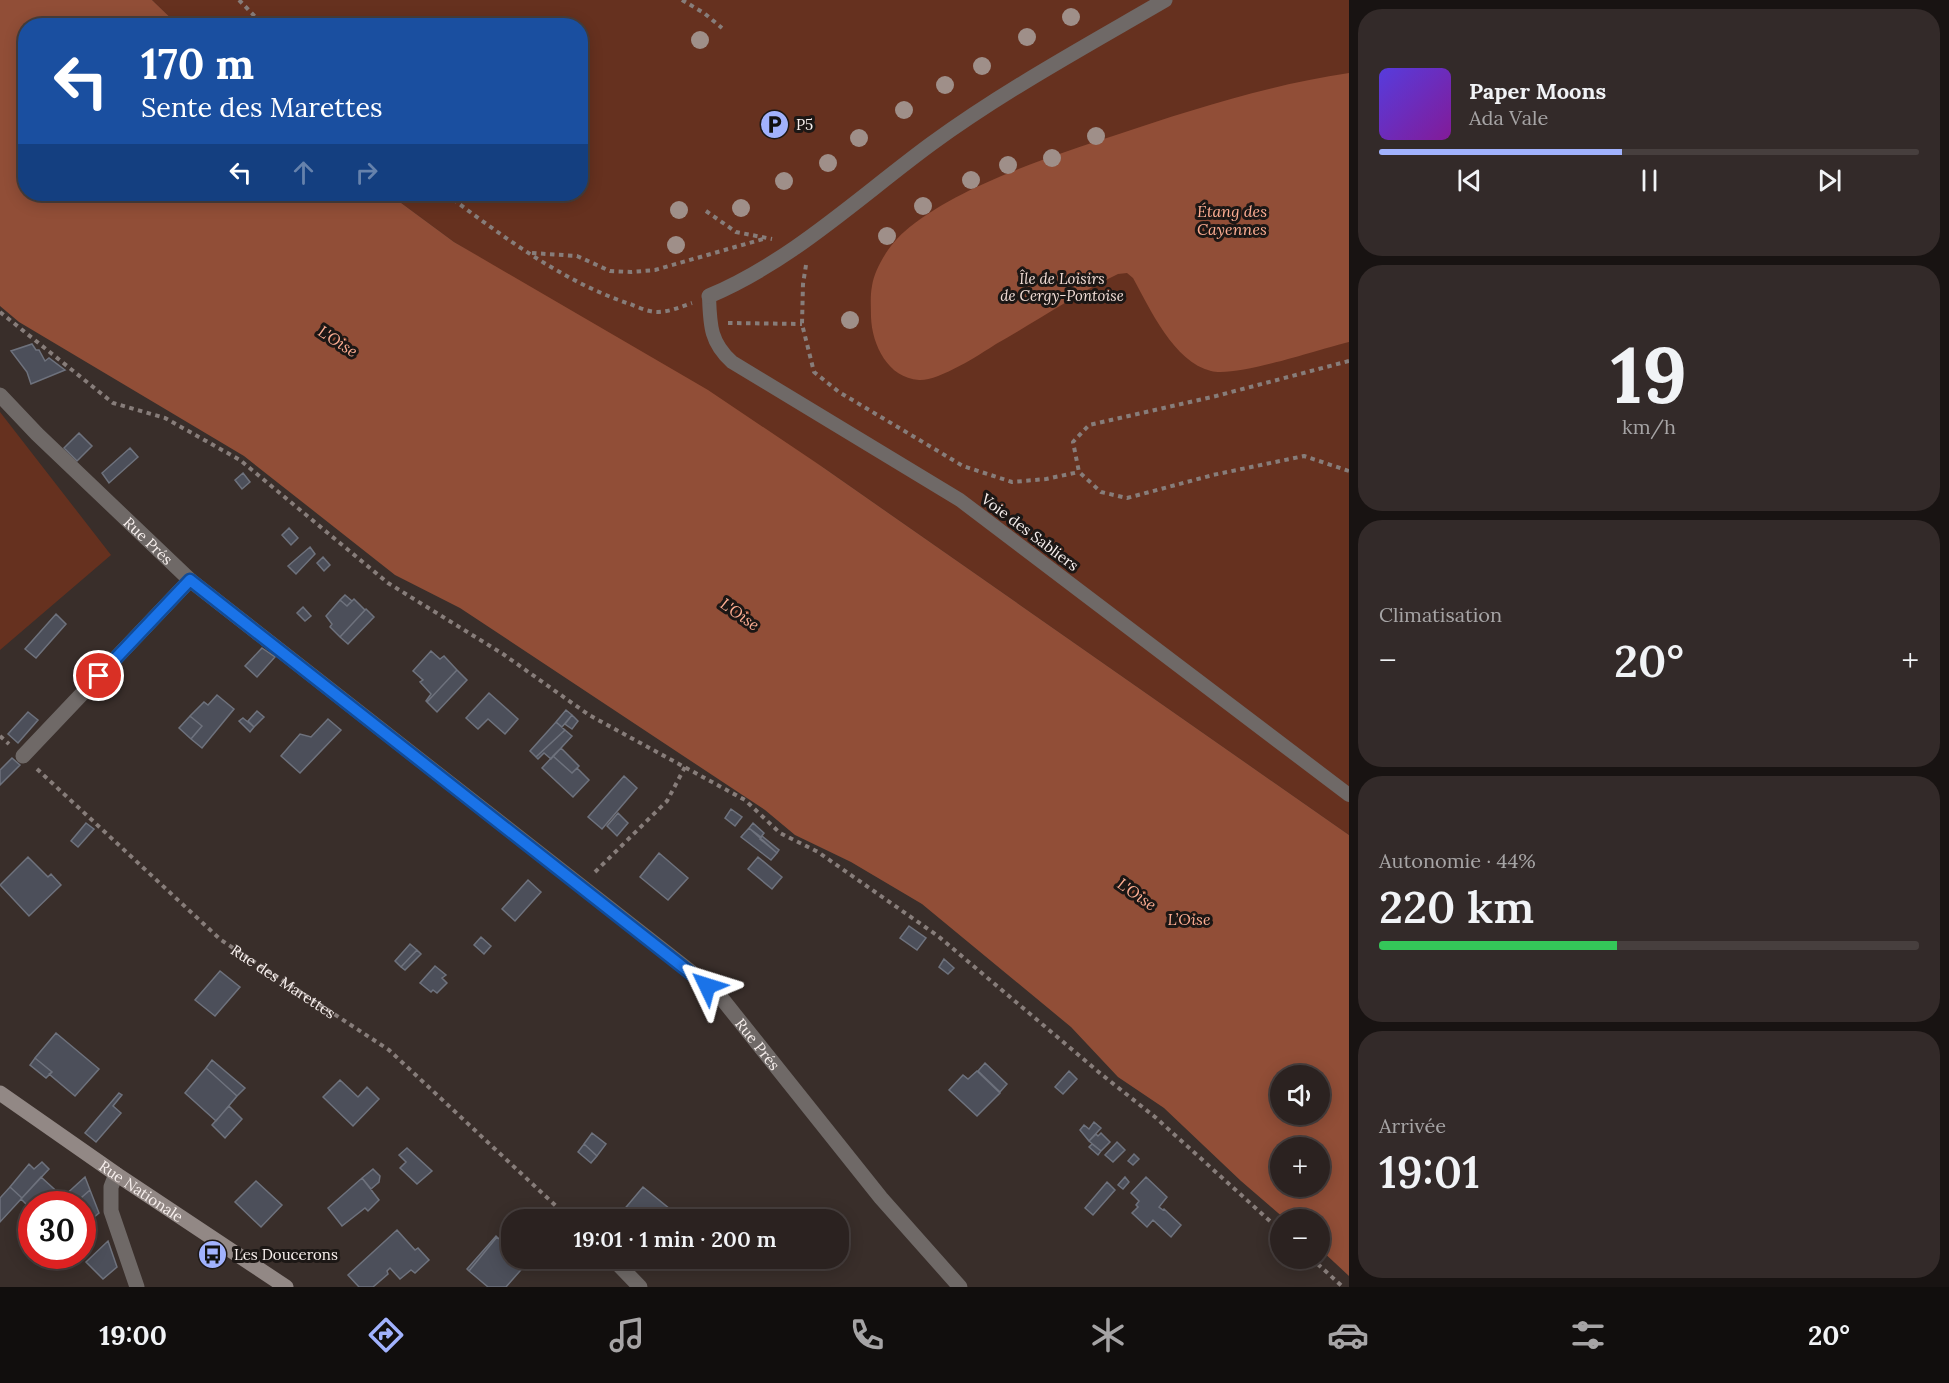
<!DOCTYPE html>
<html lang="fr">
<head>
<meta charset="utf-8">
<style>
	body { margin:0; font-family:Lora,serif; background:#332a29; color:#f1f3f6; height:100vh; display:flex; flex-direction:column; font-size:22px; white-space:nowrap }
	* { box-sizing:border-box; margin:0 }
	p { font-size:20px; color:#a6a4a5 }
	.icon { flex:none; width:33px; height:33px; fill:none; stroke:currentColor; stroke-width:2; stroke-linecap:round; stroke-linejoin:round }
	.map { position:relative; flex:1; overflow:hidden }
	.sheet { display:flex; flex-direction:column; gap:9px; padding:9px; background:#181312; width:600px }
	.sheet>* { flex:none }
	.banner { position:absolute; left:18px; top:18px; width:570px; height:183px; border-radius:24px; box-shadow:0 3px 15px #0003,0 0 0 2px #473f3e; background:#1a4fa0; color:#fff; overflow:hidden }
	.controls { position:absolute; left:1270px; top:1065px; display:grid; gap:12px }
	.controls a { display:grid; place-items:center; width:60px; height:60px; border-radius:50%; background:#2b2220; box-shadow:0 3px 15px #0003,0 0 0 2px #473f3e; font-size:30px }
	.speed { position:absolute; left:18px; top:1191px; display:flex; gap:12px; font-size:30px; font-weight:700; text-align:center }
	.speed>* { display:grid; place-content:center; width:78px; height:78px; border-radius:50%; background:#2b2220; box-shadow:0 3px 15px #0003,0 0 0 2px #473f3e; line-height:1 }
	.speed .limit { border:9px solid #d22; background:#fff; color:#111 }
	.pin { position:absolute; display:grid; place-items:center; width:51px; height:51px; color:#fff; margin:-26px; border:3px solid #fff; border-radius:50%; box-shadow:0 2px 6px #0007 }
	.me { position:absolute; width:66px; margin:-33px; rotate:311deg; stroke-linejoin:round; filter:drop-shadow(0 0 4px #0008) }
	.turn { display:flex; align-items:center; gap:21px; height:126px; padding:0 24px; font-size:27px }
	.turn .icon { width:78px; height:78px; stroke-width:2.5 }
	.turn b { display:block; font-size:42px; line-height:51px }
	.lanes { display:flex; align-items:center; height:57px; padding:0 24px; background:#0003; justify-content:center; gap:30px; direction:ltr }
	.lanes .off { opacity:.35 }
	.big { font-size:45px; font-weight:600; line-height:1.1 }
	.sheet .tile { flex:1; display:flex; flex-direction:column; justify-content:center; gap:9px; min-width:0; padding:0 21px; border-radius:24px; background:#332a29 }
	.sheet .dial { align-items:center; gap:0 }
	.dial b { font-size:78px; line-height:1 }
	.song { display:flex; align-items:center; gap:18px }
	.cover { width:72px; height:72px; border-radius:9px; background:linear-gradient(135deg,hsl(250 70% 55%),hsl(290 70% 35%)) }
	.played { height:6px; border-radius:3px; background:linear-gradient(90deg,#a1b2fd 45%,#473f3e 45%) }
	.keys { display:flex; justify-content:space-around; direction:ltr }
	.heat { display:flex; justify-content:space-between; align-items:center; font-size:33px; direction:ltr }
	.charge { height:9px; border-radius:4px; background:linear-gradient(90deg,#34c759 44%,#473f3e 0) }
	.trip { position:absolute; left:501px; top:1209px; width:348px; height:60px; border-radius:24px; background:#2b2220; box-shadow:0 3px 15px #0003,0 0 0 2px #473f3e; font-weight:600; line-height:60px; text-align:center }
	.menu { display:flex; height:96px; justify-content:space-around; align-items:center; background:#110e0d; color:#a6a4a5 }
	.menu .icon { width:42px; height:42px }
	.menu .selected { color:#a1b2fd }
	.menu b { font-size:27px; color:#f1f3f6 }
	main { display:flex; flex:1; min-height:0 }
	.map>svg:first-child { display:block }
</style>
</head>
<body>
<main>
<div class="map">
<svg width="1349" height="1287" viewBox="0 0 1349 1287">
	<rect width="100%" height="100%" fill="#392e2a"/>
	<path fill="#66311f" d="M152 0H1349V835L824 468 454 242 389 194H580V26L178 25Z
		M0 412 111 555 0 650Z"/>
	<path fill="#914e37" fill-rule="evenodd" d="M0 0H152L178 25 26 26V194H389L454 242 708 390 824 468 1349 835V1276L1320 1249V1220L1285 1219 1241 1181 1164 1108 1118 1077 1071 1027 922 904 851 862 795 835 765 810 460 608 395 575 244 456 19 322 0 306ZM1281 1076H1320V1114H1281ZM1281 1148H1320V1186H1281Z
		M1349 73V342C1320 349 1235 378 1211 371 1174 362 1150 309 1133 278L1127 273 1118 274C1076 294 1037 321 996 344 979 355 939 381 919 380 888 378 872 345 871 317 871 307 870 296 872 286 875 267 890 244 904 232 955 187 1049 157 1113 136 1190 110 1268 85 1349 73Z"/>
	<path fill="#4c4f5a" stroke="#6e727d" stroke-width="1.5" d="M32 344 36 350H39L45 361 49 358 65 370 31 384 27 372 11 351Z
		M79 433 92 446 77 461 64 448Z
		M130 448 138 457 109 483 102 473Z
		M243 473 250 482 242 489 235 480Z
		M289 528 298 538 291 545 282 535Z
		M310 547 315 554 296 574 288 566Z
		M323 557 330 565 324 571 317 563Z
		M345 595 352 601 347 606 340 600Z
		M354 599 365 610 340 637 330 627 332 624 326 616 340 600 347 606Z
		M303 607 311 616 305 621 297 613Z
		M366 609 374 617 348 644 340 637Z
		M56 614 66 624 36 658 25 649Z
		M262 648 275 657 257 677 245 666Z
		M431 651 440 659 444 656 457 670 427 702 426 701 431 694 420 682 423 680 413 671Z
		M457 670 467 680 437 712 427 702Z
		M489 693 518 719 505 734 488 719 478 729 466 718Z
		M217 695 234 709 202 748 191 739 202 726 190 716 204 702 208 705Z
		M566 710 572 715 562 727 556 722Z
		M257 711 264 717 254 727 248 721Z
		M28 712 38 720 18 743 8 734Z
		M572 715 578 721 572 729 565 724Z
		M190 716 202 726 191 739 179 728Z
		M243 718 254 727 250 732 239 721Z
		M328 719 341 730 300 773 281 756 300 734 311 737Z
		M556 722 565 730 536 757 530 751Z
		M565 730 572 736 551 759 544 753 538 759 536 757Z
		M561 748 579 766 572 773 553 756Z
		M553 756 572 773 577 768 589 780 573 797 542 768Z
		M12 758 20 765 0 785V770Z
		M624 776 637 788 602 829 588 817Z
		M731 809 742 817 735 826 725 818Z
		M618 813 628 823 617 836 607 826Z
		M86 823 94 829 78 847 71 841Z
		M753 823 764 833 761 837 749 828Z
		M749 828 777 853 771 860 741 837Z
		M762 836 779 850 777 853 760 839Z
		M659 853 688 878 668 900 640 877Z
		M28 857 48 877 51 874 61 885 29 916 0 885Z
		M758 857 782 877 772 889 748 869Z
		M528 880 541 892 515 921 502 909Z
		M909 926 926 938 917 950 900 938Z
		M481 937 491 946 484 954 474 945Z
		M410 944 417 950 401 967 395 961Z
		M417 950 421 954 405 970 401 967Z
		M944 959 954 968 948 974 939 967Z
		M435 966 446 975 442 978 447 983 437 993 433 990 431 992 420 983Z
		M220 971 240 987 215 1016 195 1000Z
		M56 1033 99 1069 75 1096 49 1074 52 1072 35 1058Z
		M35 1058 52 1072 46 1078 30 1065Z
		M212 1060 245 1088 237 1096 206 1068Z
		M985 1063 1007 1084 1000 1092 978 1071Z
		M206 1068 237 1096 216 1121 185 1093Z
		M977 1071 1000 1093 977 1116 949 1090 963 1075 968 1079Z
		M1069 1071 1077 1079 1063 1094 1055 1087Z
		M340 1080 358 1097 367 1087 379 1099 353 1126 323 1097Z
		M119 1093 122 1095 113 1106 121 1113 96 1142 85 1133Z
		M229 1106 242 1119 225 1138 212 1125Z
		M1094 1122 1101 1128 1089 1141 1080 1130 1084 1125 1089 1129Z
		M592 1133 606 1144 597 1156 584 1144Z
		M1101 1133 1110 1142 1101 1151 1089 1141 1096 1134 1098 1136Z
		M1117 1142 1125 1150 1113 1162 1105 1155Z
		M584 1144 597 1156 591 1163 578 1152Z
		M1092 1144 1101 1151 1098 1155 1089 1147Z
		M407 1148 432 1171 417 1184 400 1168 406 1162 399 1155Z
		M1134 1154 1139 1159 1133 1165 1128 1161Z
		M42 1162 49 1169 22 1198 10 1187 29 1164 34 1169Z
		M373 1169 380 1176 379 1182 371 1189 362 1178Z
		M41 1177 63 1197 85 1177 90 1190 74 1204H32V1210L21 1199Z
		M1125 1177 1129 1182 1123 1189 1118 1185Z
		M1146 1177 1167 1197 1159 1207 1163 1210 1164 1209 1181 1225 1171 1237 1153 1220 1147 1227 1132 1213 1138 1207 1136 1205 1139 1201 1131 1193Z
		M362 1178 379 1200 368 1211 365 1208 342 1226 328 1208Z
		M256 1181 282 1205 261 1227 235 1202Z
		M1107 1182 1115 1190 1093 1215 1085 1208Z
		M10 1187 22 1198 0 1222V1198Z
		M643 1187 676 1214 672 1220H632L622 1212Z
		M90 1190 99 1213 82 1227V1204H74Z
		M397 1230 415 1250 418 1248 429 1260 415 1273 411 1270 400 1279 390 1268 387 1271 388 1274 373 1287H359L348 1275Z
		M496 1236 497 1237 469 1271 467 1269Z
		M497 1237 512 1250V1258H522L527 1263 506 1287H488L469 1271Z
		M108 1241 117 1267 103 1279 86 1262Z"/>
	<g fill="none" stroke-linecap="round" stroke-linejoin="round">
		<g stroke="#877d7a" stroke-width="4" stroke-dasharray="4.5 4.5" stroke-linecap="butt">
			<path d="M239 0 264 26"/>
			<path d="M682 0 704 13 722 28"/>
			<path d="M446 194C502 236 563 282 630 304 638 307 648 312 657 312 669 312 680 307 692 303"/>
			<path d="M706 211 736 232 772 239"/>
			<path d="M532 253 577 256 610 271 631 272 655 270 763 239"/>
			<path d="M806 265 803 284 802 324 814 372 839 392 963 466 1012 482 1046 479 1079 472"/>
			<path d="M0 312 113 403 165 418 240 460 388 583 503 654 589 715 745 800 780 833 818 852 938 936 1101 1074 1155 1117 1281 1231"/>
			<path d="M728 323 802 324"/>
			<path d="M1349 361 1216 396 1089 425 1073 442 1079 472 1101 492 1127 498 1213 475 1304 456 1349 471"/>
			<path d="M0 736 9 744"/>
			<path id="s1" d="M37 769 221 940 389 1050 571 1220"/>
			<path d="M595 872 667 801 685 767"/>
			<path d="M1311 1258 1343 1287"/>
		</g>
		<path stroke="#6f6967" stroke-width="14" d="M709 296C710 325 710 342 732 362L960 500 1349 795"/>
		<g stroke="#6f6967" stroke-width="15">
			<path d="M709 296C792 261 859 197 931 144 1005 90 1086 46 1165 0"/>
			<path id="s2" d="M0 395 37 434 190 580 691 972 723 1000 881 1198 960 1287"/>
			<path d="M23 756 190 580"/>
			<path d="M116 1174 111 1187V1211L137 1287"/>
			<path d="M612 1258 640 1287"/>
		</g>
		<path stroke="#928885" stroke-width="15" id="s3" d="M0 1093 116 1174 286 1287"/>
	</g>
	<g fill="#9f8f89">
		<circle cx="1071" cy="17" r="9"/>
		<circle cx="1027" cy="37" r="9"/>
		<circle cx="700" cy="40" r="9"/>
		<circle cx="982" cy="66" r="9"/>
		<circle cx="945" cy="85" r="9"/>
		<circle cx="904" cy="110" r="9"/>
		<circle cx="1096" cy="136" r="9"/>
		<circle cx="859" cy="138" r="9"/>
		<circle cx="1052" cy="158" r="9"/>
		<circle cx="828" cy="163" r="9"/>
		<circle cx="1008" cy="165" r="9"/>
		<circle cx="971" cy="180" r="9"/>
		<circle cx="784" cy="181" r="9"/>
		<circle cx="923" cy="206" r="9"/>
		<circle cx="741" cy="208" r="9"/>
		<circle cx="679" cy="210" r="9"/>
		<circle cx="887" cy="236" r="9"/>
		<circle cx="676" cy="245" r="9"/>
		<circle cx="850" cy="320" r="9"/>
	</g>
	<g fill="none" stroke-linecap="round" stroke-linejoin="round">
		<defs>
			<path id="route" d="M99 676 190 580 707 986"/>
		</defs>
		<use href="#route" stroke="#114b97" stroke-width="15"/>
		<use href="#route" stroke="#1a73e8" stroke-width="10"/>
	</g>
	<defs>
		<symbol id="parking-disc" viewBox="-11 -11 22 22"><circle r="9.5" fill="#a1b2fd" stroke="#1c1715"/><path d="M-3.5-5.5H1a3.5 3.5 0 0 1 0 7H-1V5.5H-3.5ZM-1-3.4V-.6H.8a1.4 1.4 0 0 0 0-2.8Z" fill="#111"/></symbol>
		<symbol id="bus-disc" viewBox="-11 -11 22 22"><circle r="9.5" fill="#a1b2fd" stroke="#1c1715"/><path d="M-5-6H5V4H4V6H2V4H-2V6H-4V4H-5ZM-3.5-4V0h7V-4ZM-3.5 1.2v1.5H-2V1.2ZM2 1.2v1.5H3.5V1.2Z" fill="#111"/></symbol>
	</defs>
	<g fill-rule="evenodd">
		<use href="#parking-disc" x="758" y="108" width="33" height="33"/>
		<use href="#bus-disc" x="196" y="1238" width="33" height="33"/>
	</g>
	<g text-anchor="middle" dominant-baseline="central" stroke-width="6" stroke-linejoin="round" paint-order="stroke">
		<g font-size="15" fill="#f8f0ee" stroke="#1c1715" text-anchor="start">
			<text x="796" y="124">P5</text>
			<text x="234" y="1254">Les Doucerons</text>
		</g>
		<g font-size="15" font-style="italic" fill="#f3ded7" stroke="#1c1715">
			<text x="1062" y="278">Île de Loisirs<tspan x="1062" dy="17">de Cergy-Pontoise</tspan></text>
		</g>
		<g font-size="15" fill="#f8f0ee" stroke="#1c1715">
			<text transform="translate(1030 532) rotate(37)">Voie des Sabliers</text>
			<text stroke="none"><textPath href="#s2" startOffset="208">Rue Prés</textPath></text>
			<text stroke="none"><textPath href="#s1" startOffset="326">Rue des Marettes</textPath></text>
			<text stroke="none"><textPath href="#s2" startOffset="1000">Rue Prés</textPath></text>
			<text stroke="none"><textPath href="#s3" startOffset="172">Rue Nationale</textPath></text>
		</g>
		<g font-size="16" font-style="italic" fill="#feae93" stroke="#1c1715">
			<text x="1232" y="211">Étang des<tspan x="1232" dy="18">Cayennes</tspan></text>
			<text transform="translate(338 341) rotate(33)">L'Oise</text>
			<text transform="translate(740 614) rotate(35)">L'Oise</text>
			<text transform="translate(1137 894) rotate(35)">L'Oise</text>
			<text x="1189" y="919">L’Oise</text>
		</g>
	</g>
</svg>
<div class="controls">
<a><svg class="icon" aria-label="sound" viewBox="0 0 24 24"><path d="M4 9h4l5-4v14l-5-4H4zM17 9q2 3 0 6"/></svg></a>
<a>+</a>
<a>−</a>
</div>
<div class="speed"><div class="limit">30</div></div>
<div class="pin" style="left:99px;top:676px;background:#d93025"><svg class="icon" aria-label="arrive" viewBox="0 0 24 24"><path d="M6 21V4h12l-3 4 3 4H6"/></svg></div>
<svg class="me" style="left:707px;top:986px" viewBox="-20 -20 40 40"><path d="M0-17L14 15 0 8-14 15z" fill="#1a73e8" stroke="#fff" stroke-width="4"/></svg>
<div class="trip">19:01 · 1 min · 200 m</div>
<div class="banner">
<div class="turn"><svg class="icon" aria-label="left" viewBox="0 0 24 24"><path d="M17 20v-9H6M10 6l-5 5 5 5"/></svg><div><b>170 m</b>Sente des Marettes</div></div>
<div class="lanes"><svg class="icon" aria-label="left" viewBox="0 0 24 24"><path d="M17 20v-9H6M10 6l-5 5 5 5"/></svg><svg class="icon off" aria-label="ahead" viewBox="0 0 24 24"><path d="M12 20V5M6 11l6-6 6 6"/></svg><svg class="icon off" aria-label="right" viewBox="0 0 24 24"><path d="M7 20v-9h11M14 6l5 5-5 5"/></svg></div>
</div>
</div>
<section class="sheet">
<div class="tile">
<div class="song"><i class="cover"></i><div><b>Paper Moons</b><p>Ada Vale</p></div></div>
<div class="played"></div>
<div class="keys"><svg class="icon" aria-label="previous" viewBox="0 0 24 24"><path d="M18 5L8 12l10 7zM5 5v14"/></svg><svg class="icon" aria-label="pause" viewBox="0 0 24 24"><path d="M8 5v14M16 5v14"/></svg><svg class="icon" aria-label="next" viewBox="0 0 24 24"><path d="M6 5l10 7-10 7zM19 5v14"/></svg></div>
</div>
<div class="tile dial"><b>19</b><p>km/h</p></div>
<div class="tile"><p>Climatisation</p>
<div class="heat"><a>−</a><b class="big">20°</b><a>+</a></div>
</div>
<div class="tile"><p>Autonomie · 44%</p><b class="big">220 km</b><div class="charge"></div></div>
<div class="tile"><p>Arrivée</p><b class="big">19:01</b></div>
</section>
</main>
<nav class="menu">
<b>19:00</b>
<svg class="icon selected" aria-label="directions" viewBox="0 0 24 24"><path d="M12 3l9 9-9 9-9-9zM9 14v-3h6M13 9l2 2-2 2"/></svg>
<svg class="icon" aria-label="music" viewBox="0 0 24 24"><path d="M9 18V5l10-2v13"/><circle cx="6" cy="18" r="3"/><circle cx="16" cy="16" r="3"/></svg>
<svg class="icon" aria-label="phone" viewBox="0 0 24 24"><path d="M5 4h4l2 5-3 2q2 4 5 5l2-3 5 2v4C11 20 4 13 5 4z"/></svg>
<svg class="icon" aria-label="climate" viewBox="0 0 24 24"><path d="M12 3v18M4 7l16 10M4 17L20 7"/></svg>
<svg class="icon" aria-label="car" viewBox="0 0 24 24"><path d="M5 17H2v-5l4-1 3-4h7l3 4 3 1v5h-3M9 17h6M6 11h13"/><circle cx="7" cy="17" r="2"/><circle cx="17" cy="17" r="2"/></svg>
<svg class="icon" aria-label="filters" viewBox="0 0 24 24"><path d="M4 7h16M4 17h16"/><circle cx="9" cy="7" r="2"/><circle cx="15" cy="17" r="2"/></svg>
<b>20°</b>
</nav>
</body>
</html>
